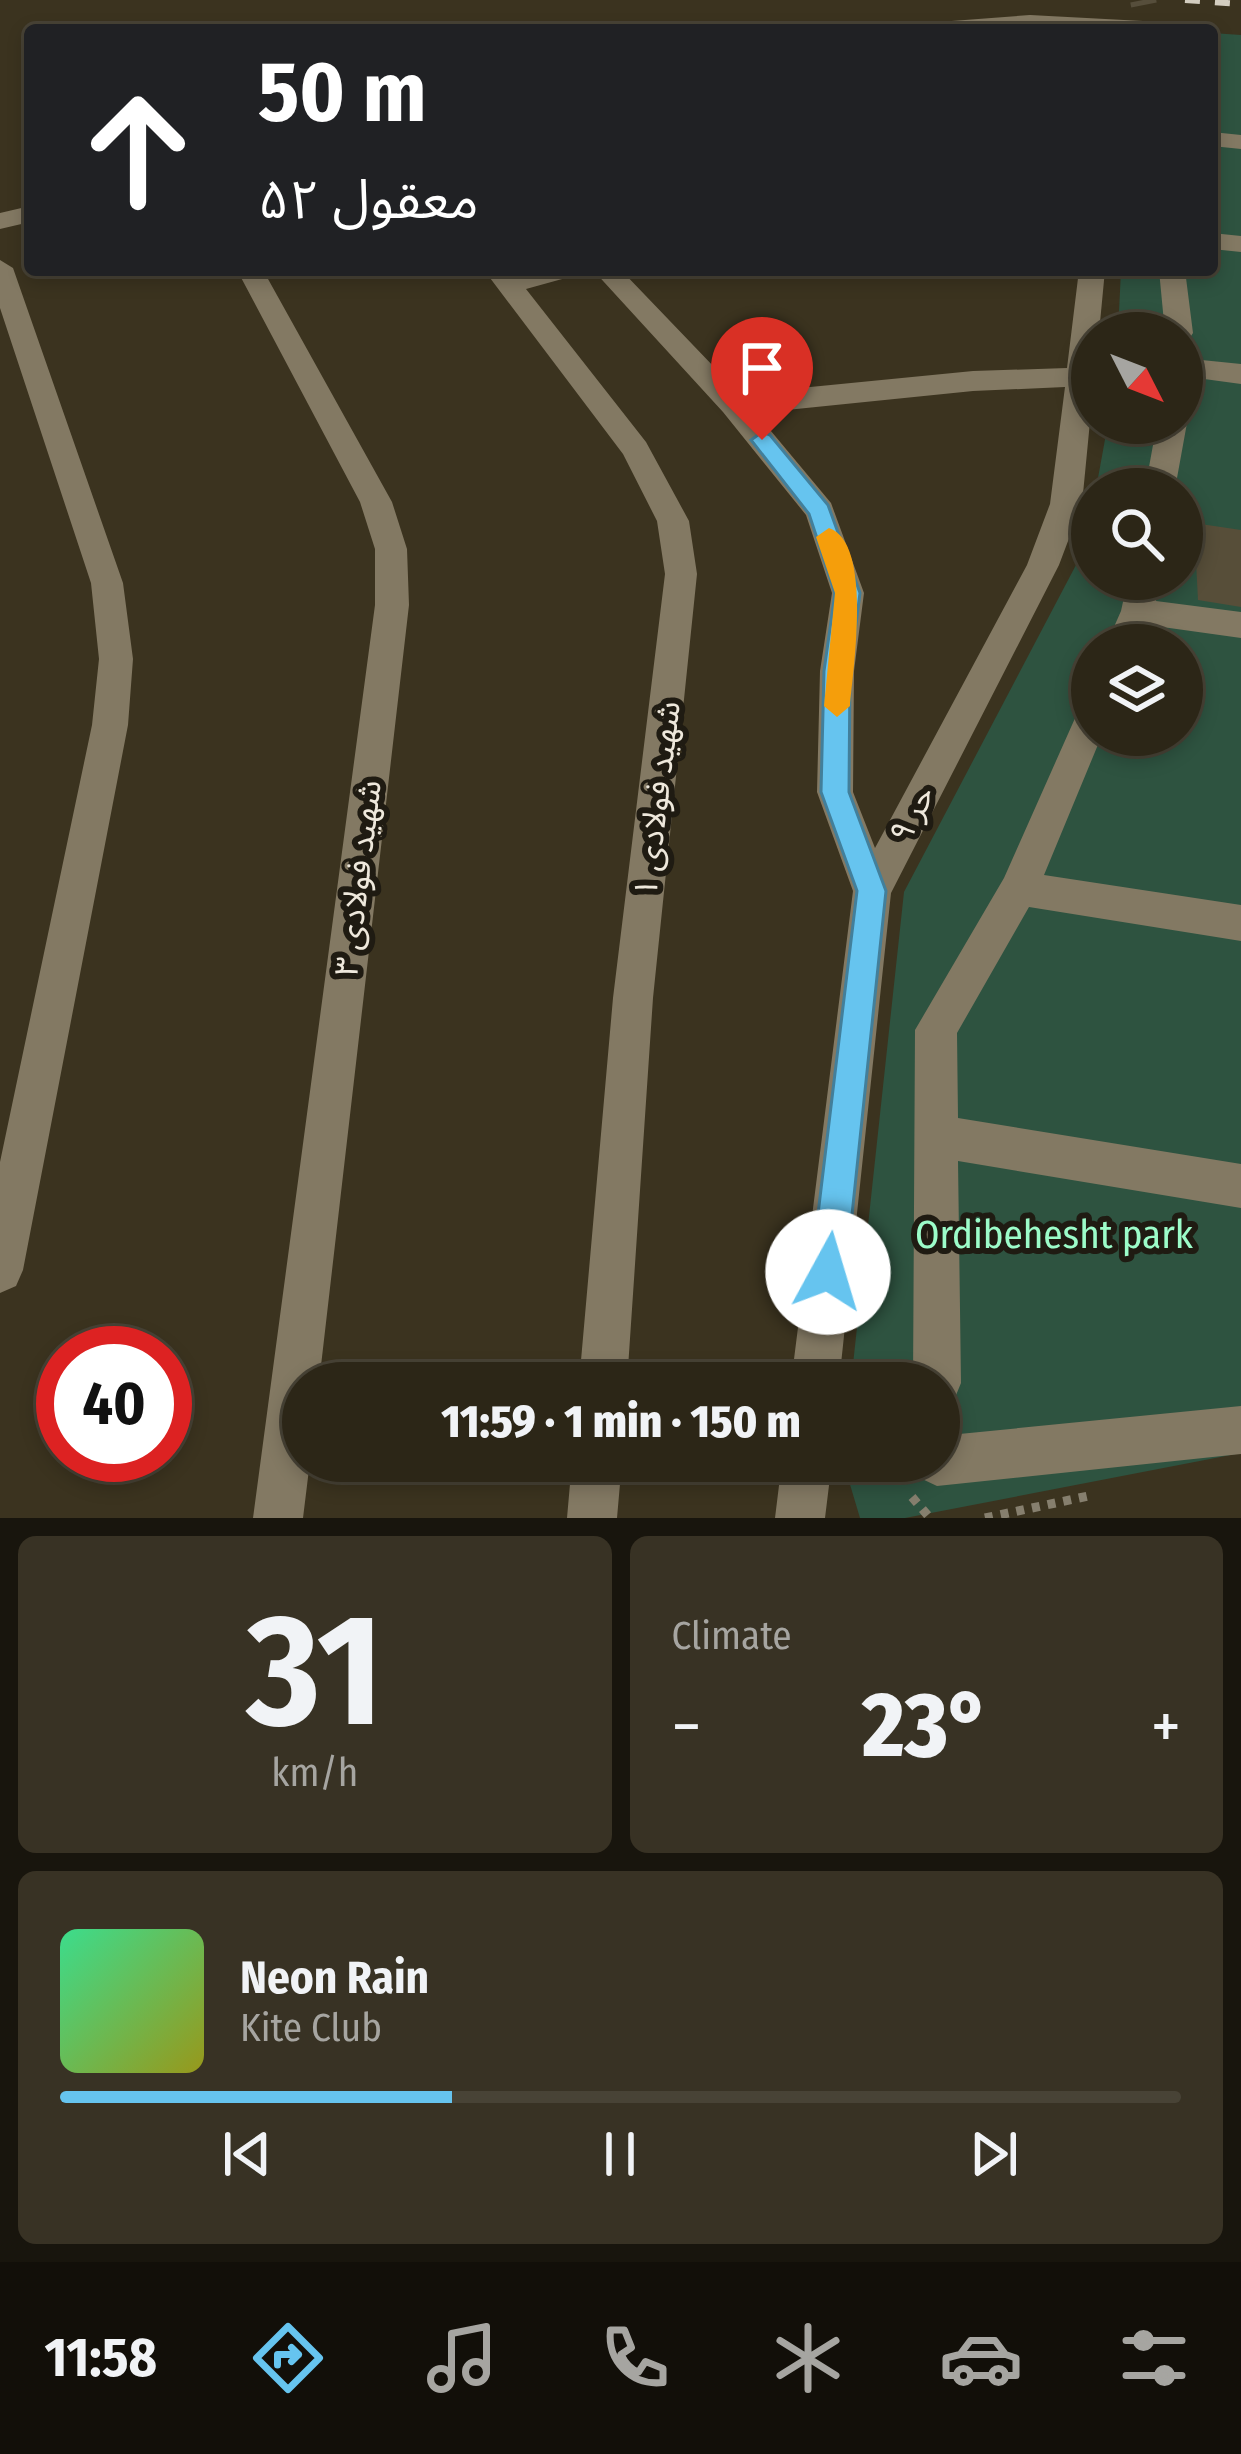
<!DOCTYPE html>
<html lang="en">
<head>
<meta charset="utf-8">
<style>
	body { margin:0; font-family:"Fira Sans Condensed","Noto Sans Arabic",sans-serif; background:#383224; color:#f1f3f6; height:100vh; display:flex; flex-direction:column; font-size:45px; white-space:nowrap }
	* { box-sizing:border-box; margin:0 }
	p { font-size:39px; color:#a6a5a1 }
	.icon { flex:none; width:66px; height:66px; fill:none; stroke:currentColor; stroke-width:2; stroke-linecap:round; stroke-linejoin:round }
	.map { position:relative; height:1518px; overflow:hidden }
	.details { display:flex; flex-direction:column; gap:18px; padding:18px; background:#18150d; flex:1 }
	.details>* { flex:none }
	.top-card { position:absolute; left:24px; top:24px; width:1194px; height:252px; border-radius:12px; box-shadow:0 6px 18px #0003,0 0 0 3px #484336; background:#202124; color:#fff; overflow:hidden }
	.needle { width:78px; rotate:132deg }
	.tools { position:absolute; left:1071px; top:312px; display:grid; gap:24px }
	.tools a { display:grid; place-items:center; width:132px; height:132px; border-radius:50%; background:#2c2617; box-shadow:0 6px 18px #0003,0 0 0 3px #484336; font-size:60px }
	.speed { position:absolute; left:36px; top:1326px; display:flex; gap:24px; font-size:60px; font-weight:700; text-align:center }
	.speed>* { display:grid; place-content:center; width:156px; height:156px; border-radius:50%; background:#2c2617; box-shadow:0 6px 18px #0003,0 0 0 3px #484336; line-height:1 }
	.speed .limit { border:18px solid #d22; background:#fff; color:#111 }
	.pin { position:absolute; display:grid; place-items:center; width:102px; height:102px; color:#fff; margin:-123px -51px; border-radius:50% 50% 50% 0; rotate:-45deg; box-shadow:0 0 12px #0007 }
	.pin .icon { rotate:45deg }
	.me { position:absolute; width:132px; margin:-66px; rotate:6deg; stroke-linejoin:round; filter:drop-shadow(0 0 9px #0008) }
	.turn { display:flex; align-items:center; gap:42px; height:252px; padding:0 36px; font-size:54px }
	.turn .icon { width:156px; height:156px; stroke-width:2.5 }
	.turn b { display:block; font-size:84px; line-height:102px }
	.big { font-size:90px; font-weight:800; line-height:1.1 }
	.details .tile { flex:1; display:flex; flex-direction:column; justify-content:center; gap:18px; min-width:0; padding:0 42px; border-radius:18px; background:#383224 }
	.details .dial { align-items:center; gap:0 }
	.dial b { font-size:156px; line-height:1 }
	.song { display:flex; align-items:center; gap:36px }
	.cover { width:144px; height:144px; border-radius:18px; background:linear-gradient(135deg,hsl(150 70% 55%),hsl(60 70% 35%)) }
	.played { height:12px; border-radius:6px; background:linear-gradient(90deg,#66c4ef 35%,#484336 35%) }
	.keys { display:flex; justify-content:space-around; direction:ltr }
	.heat { display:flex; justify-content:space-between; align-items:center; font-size:66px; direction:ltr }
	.details .tiles { flex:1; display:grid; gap:18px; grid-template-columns:1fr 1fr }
	.tile:last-child { grid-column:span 2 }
	.trip { position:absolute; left:282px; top:1362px; width:678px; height:120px; border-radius:60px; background:#2c2617; box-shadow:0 6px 18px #0003,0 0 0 3px #484336; font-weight:800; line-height:120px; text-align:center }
	.tabs { display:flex; height:192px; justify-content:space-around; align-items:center; background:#120f09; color:#a6a5a1 }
	.tabs .icon { width:84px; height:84px }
	.tabs .on { color:#66c4ef }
	.tabs b { font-size:54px; color:#f1f3f6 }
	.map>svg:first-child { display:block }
</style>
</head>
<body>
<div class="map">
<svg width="1241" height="1518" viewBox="0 0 1241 1518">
	<rect width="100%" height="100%" fill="#3b331f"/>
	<path fill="#2e5340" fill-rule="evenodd" d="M1212 33 1241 35V1453L905 1518H860L843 1461H939V1383H851L904 892 1086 546 1092 514V579H1182V489H1096L1108 423H1182V333H1118L1121 270H1212ZM1092 645H1182V735H1092Z"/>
	<path fill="#574e39" d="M1194 523 1241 530V607L1198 600Z"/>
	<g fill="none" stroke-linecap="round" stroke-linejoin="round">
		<path stroke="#564e3b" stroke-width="26" stroke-dasharray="26 12" stroke-linecap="butt" d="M1143 0 1144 5"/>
		<path stroke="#867f6e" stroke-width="8" stroke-dasharray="6 6" stroke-linecap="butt" d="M1083 687 1092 665"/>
		<path stroke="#867f6e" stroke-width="9" stroke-dasharray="8 8" stroke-linecap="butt" d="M912 1497 930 1518
			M985 1518 1093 1495"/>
		<path fill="#837963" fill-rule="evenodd" d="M1030 15 1143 21 1146 26 1143 30H914L925 23Z
			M1212 132 1241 135V149L1212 146Z
			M30 206V222L0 229V213Z
			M1212 233 1241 236V252L1212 249Z
			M0 260 13 268 123 583 133 659 128 725 23 1270 16 1286 0 1293V1162L92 725 99 659 91 583 0 308Z
			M237 270H263L392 502 407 549 409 605 319 1383H303V1461H310L303 1518H253L375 605V549L360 502Z
			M484 270H511L515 275 577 270 573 276 526 289 646 442 689 521 697 574 653 998 627 1383H579L613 998 665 574 657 521 623 454Z
			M593 270H621L740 394 973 371 1067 368 1079 270H1105L1099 333H1092V401L1082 504 1059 565 891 893 839 1383H791L853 891 817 792 820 671 832 593 806 515 723 412ZM1065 387 1050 504 1027 565 875 848 853 792 854 671 864 593 831 503 756 413 973 391Z
			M1159 270H1185L1193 333 1189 339 1182 341V333H1165Z
			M1182 358 1241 364V384L1182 376Z
			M1182 416 1187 423 1175 489H1145L1157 423H1182Z
			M1128 579H1160L1156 601 1241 612V638L1148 625 1140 645H1106L1121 611Z
			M1092 703V735H1102L1044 875 1241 905V941L1029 907 957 1033 958 1118 1241 1164V1208L958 1161 961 1383 954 1400 939 1406V1383H913L915 1030 1004 878 1080 707Z
			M1241 1406V1454L937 1486 920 1478 912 1461H939V1436Z
			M572 1461H622L617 1518H567Z
			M782 1461H832L825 1518H775Z"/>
		<path stroke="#d3cdc0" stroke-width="6" stroke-dasharray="15 15" stroke-linecap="butt" d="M1185 0 1241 4"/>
	</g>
	<path fill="#66c4ef" stroke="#427f9b" stroke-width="3" d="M762 432 770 435 828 505 860 593 850 671 849 792 886 891 846 1272 841 1285 828 1290 816 1285 811 1272 857 891 821 792 824 671 835 593 809 514 751 440Z"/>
	<path fill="#f59e0b" d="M829 528C873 543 853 669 850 706L837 717 824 706 835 593 816 537Z"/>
	<g text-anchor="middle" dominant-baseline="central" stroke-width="12" stroke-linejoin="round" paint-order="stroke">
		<g font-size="33" fill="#eee8dc" stroke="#1f1b12">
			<text transform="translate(657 799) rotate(-83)">شهید فولادی ۱</text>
			<text transform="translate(912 814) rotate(-62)">حر ۹</text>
			<text transform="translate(358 878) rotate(-83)">شهید فولادی ۳</text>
		</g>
		<g font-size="39" fill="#9cfcc9" stroke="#1f1b12">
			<text x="1054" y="1235">Ordibehesht park</text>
		</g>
	</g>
</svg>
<div class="tools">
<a><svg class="needle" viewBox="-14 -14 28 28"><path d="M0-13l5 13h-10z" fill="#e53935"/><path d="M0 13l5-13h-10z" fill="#a6a5a1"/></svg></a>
<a><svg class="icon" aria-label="search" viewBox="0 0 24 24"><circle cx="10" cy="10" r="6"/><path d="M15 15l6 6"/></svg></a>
<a><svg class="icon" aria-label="layers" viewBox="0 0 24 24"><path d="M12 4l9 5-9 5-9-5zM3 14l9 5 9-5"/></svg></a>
</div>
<div class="speed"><div class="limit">40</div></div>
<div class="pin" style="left:762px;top:440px;background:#d93025"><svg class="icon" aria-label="arrive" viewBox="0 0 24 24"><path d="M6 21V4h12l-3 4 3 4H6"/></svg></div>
<svg class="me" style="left:828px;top:1272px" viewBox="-20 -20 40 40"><circle r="19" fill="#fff"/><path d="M0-13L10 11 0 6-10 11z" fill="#66c4ef"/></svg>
<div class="trip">11:59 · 1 min · 150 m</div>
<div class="top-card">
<div class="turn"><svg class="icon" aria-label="ahead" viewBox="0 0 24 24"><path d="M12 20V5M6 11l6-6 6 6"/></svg><div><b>50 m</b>معقول ۵۲</div></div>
</div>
</div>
<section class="details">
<div class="tiles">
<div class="tile dial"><b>31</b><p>km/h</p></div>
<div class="tile"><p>Climate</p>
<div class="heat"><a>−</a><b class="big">23°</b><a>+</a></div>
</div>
<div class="tile">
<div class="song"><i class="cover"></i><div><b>Neon Rain</b><p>Kite Club</p></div></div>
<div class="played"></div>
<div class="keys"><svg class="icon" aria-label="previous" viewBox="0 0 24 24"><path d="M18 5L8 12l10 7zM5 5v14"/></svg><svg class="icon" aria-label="pause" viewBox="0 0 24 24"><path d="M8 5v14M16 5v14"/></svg><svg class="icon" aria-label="next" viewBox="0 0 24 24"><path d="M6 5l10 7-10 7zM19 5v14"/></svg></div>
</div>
</div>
</section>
<nav class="tabs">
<b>11:58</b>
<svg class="icon on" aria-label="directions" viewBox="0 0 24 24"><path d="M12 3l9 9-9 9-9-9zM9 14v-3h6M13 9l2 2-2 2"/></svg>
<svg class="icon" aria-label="music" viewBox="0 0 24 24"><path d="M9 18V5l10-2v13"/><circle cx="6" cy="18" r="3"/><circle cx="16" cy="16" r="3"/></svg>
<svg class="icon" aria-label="phone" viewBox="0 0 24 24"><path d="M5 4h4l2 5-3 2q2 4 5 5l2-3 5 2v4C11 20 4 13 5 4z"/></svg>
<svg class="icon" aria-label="climate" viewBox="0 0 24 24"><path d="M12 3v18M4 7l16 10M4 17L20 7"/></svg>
<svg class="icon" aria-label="car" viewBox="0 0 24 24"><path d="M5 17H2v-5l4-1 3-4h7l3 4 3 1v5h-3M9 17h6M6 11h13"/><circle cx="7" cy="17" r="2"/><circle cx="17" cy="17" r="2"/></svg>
<svg class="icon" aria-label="filters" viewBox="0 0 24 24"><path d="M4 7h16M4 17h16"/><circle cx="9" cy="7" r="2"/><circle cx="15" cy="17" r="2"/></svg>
</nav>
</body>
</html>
